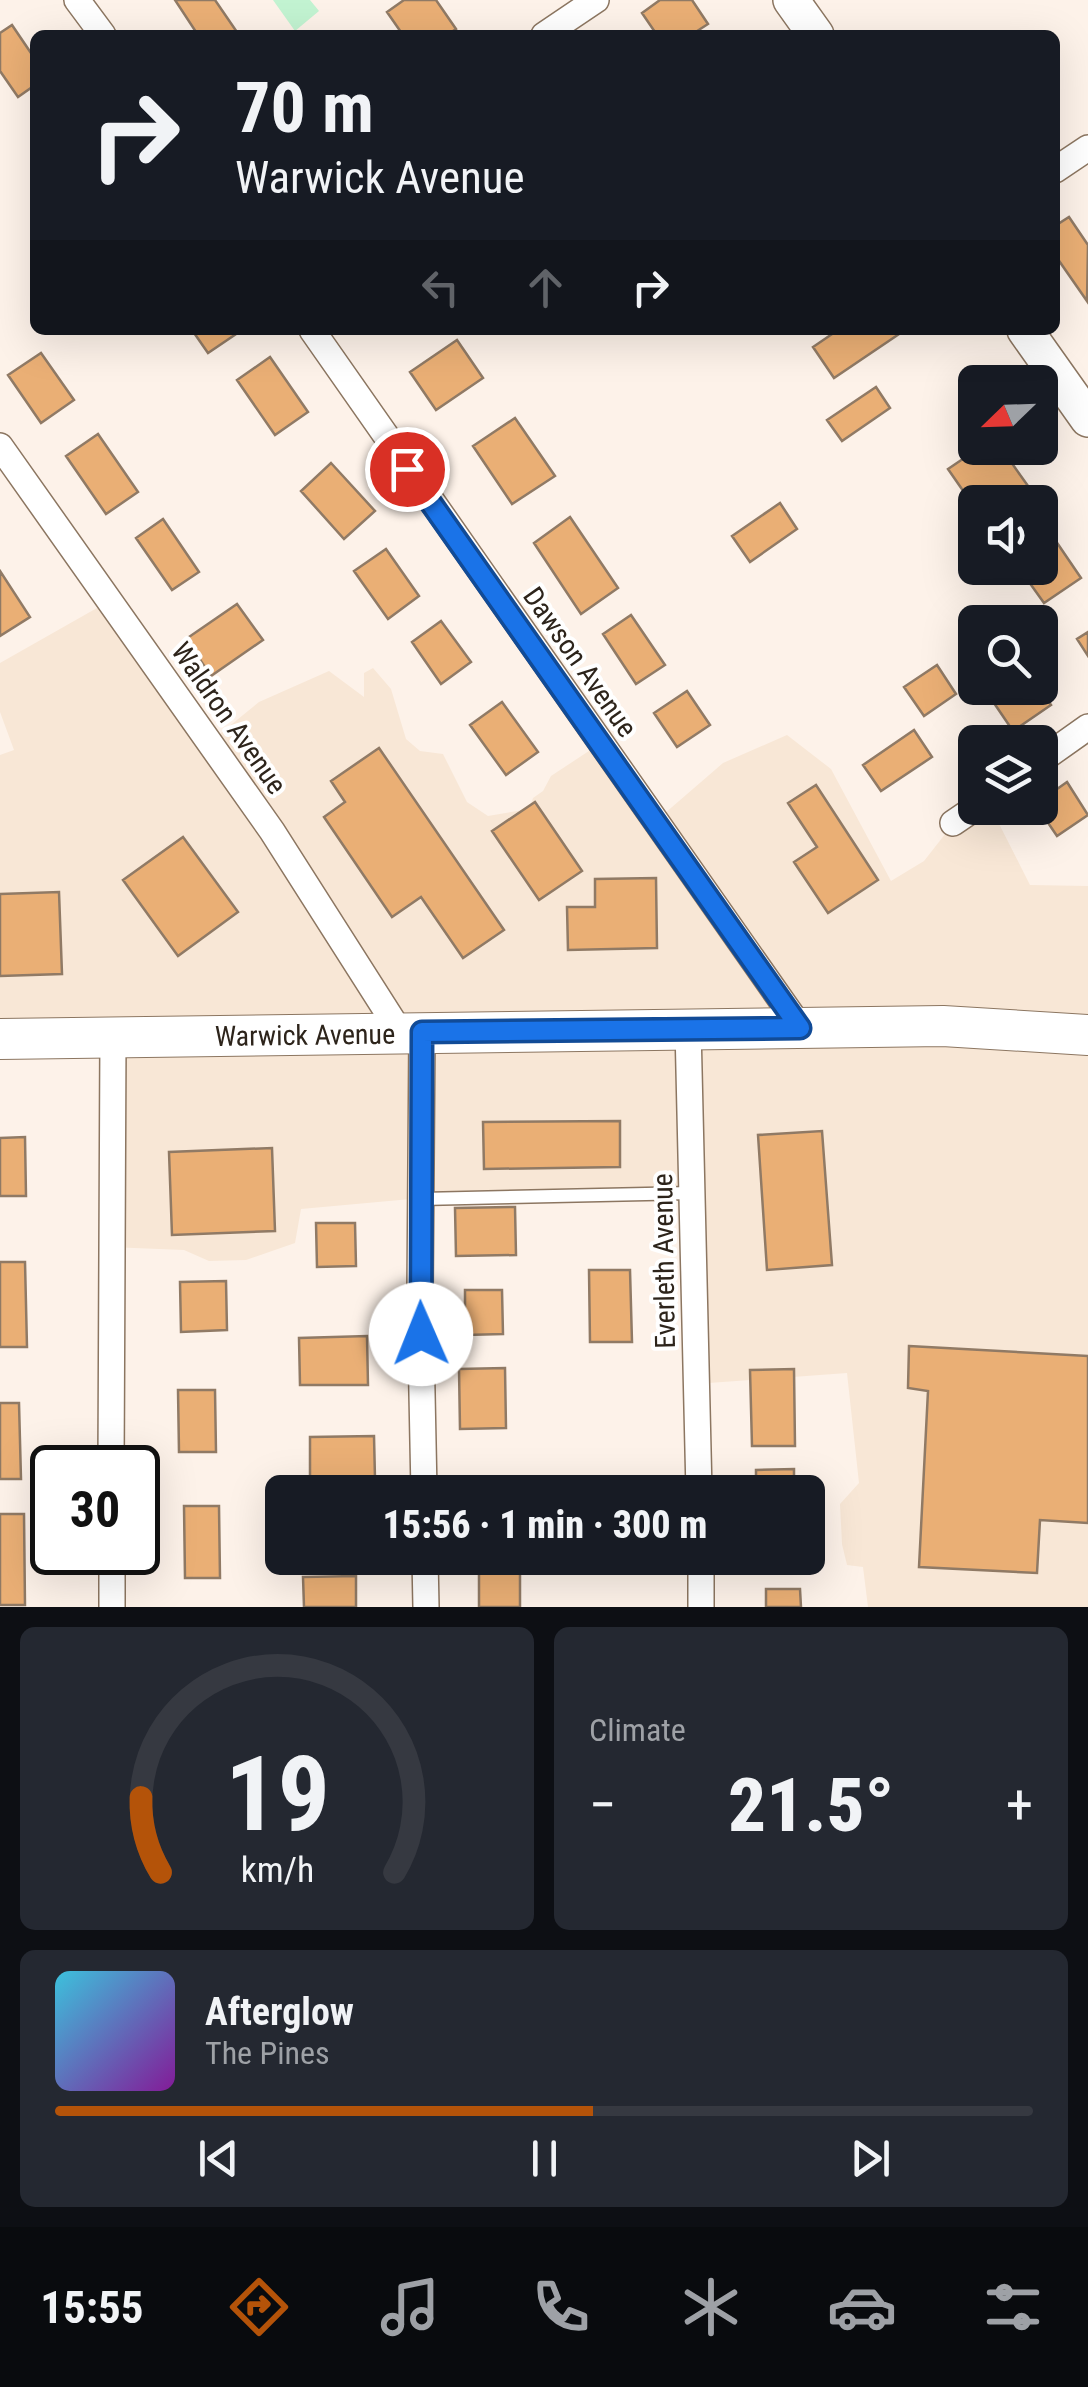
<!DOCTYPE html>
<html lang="en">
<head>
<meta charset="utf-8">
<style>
	body { margin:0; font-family:"Roboto Condensed",sans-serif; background:#242831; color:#f1f3f6; height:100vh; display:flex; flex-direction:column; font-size:38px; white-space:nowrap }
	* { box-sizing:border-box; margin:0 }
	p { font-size:32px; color:#9ea1a6 }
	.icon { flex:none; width:55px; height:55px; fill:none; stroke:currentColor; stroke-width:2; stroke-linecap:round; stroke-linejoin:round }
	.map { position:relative; height:1607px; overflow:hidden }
	.sheet { display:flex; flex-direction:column; gap:20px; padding:20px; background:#0d0f14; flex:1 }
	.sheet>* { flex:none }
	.guide { position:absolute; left:30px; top:30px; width:1030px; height:305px; border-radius:15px; box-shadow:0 10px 40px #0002; background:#171b24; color:#f1f3f6; overflow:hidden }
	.needle { width:65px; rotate:247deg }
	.controls { position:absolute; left:958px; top:365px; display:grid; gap:20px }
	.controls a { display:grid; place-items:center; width:100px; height:100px; border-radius:15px; background:#171b24; box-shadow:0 10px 40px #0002; font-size:50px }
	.speed { position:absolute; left:30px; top:1445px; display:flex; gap:20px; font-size:50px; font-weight:700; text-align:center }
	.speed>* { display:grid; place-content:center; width:130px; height:130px; border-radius:50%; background:#171b24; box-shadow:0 10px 40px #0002; line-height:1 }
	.speed .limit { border:5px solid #111; border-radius:15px; background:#fff; color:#111 }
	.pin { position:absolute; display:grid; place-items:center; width:85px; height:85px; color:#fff; margin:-42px; border:5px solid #fff; border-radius:50%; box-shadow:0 2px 10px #0007 }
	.me { position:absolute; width:110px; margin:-55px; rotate:359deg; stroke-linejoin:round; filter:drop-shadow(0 0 8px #0008) }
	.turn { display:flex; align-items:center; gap:35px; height:210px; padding:0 40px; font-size:45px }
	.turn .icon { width:130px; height:130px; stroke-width:2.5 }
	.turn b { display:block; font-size:70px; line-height:85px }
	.lanes { display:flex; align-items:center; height:95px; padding:0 40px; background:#0003; justify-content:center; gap:50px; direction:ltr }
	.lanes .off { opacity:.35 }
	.big { font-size:75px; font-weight:800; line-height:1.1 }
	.sheet .widget { flex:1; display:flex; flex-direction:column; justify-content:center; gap:15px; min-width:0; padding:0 35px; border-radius:15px; background:#242831 }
	.sheet .dial { align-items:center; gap:0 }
	.dial svg { height:260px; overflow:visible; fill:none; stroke:#363941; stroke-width:7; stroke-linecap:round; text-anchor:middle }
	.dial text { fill:#f1f3f6; stroke:none }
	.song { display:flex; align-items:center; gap:30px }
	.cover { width:120px; height:120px; border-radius:15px; background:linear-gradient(135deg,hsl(190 70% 55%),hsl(290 70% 35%)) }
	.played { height:10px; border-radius:5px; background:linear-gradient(90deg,#b45309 55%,#363941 55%) }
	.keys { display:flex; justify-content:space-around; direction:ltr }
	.heat { display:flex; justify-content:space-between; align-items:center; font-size:55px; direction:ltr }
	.sheet .tiles { flex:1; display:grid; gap:20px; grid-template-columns:1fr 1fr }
	.widget:last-child { grid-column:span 2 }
	.trip { position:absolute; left:265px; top:1475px; width:560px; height:100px; border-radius:15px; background:#171b24; box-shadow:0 10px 40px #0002; font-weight:800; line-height:100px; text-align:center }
	.dock { display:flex; height:160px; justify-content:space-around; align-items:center; background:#090b0e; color:#9ea1a6 }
	.dock .icon { width:70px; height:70px }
	.dock .on { color:#b45309 }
	.dock b { font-size:45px; color:#f1f3f6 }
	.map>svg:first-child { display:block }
</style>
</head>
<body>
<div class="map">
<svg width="1088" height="1607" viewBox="0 0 1088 1607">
	<rect width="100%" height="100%" fill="#fdf2e9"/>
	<path fill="#f8e7d6" d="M104 604 211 741 259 702 329 671 364 697V673L373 668 391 689 406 739 420 751 443 754 467 802 488 816 529 809 533 798 543 791 551 776 595 747 657 820 723 763 787 735 831 769 891 881 924 861 975 796V808H991L1030 885 1088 886V1607H868L863 1567 847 1565 842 1544 840 1504 859 1483 847 1373 695 1384 681 1192 619 1188 492 1201 422 1198 301 1209 295 1243 246 1260 209 1261 184 1250 109 1247 108 1043 0 1039V755L14 750 0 712V663Z"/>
	<path fill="#c2f3d1" d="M273 0H310L319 11 295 31Z"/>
	<path fill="#eaaf75" stroke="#907a65" stroke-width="2.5" d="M175 0H215L239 35H198Z
		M404 0H436L456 29 447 35H403L387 12Z
		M660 0H692L708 24 691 35H657L642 13Z
		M12 25 35 59V85L18 97 0 71V33Z
		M1069 217 1088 245 1087 301 1055 255V226Z
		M192 330H242L208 353Z
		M838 330H905L834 378 813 347Z
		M457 340 483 378 436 410 410 372Z
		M41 353 74 400 41 423 8 375Z
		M270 357 308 412 275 435 237 380Z
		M876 387 890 408 842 441 827 420Z
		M515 418 555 476 512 504 473 446Z
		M98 434 138 492 106 514 66 456Z
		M979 448H1001L1028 486 1004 502H975V508L948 469Z
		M331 463 375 511 344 539 301 491Z
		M780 503 797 529 750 562 732 536Z
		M570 517 618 588 581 614 534 543Z
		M163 519 199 572 172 590 136 538Z
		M1049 531 1081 578 1044 603 1019 568H1040V537Z
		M386 549 419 596 388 619 354 571Z
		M0 571 30 617 0 636Z
		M237 604 263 640 211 676 186 639Z
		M631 615 665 665 636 684 603 634Z
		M441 621 471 662 441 684 412 642Z
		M1088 632V656L1077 639Z
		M937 665 956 694 924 716 904 687Z
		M1017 688H1039L1051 705 1013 731 994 703Z
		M687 691 710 725 677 747 654 713Z
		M502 702 538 752 506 775 470 725Z
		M914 730 932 757 881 791 863 765Z
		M379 748 504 930 463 958 421 897 392 917 324 817 345 802 331 781Z
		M1067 782 1088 815 1057 836 1038 808 1040 801Z
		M816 785 878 880 828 913 794 862 817 847 788 803Z
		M535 802 582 871 539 900 492 831Z
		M183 837 238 912 178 956 123 880Z
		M656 878 657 948 568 950 567 907H595V879Z
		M59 892 62 974 0 976V894Z
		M620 1121V1167L484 1169 483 1122Z
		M822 1131 832 1265 767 1270 758 1135Z
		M25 1137 26 1196H0V1138Z
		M272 1148 275 1231 172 1235 169 1152Z
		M515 1207 516 1255 456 1256 455 1208Z
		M316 1223H355L356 1266 317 1267Z
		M0 1262H25L27 1347H0Z
		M589 1270H630L632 1342H590Z
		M226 1281 227 1330 181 1332 180 1282Z
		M465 1290H502L503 1334 465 1335Z
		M367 1336 368 1385H300L299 1338Z
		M909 1346 1088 1356V1523L1040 1520 1037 1573 919 1567 928 1391 908 1388Z
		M505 1368 506 1428 460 1429 459 1369Z
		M794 1369 795 1446H752L750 1370Z
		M178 1390H215L216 1452H179Z
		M0 1403H19L21 1479H0Z
		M374 1436 375 1479 310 1480V1437Z
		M794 1469V1492H756V1470Z
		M517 1480 518 1492H462V1481Z
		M184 1506H219L220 1578H185Z
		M0 1514H24L25 1605H0Z
		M520 1572V1607H479V1573Z
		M356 1576V1607H304L303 1577Z
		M766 1589H800L801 1607H766Z"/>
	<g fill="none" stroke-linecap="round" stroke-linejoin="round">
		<defs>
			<path id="lane" d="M421 1199 692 1193"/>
			<path id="street" d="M77 0 103 35
				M544 35 596 0
				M1055 170 1088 148
				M312 330 800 1027
				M0 446 272 831 400 1032
				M1040 761 1088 727
				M953 823 975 808
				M688 1028 699 1492
				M422 1032 420 1295 424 1492
				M111 1468 113 1036
				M112 1552V1607
				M425 1558 426 1607
				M701 1558V1607"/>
			<path id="secondary" d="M791 0 816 35
				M1025 330 1088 419"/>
			<g id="primary">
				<path id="s1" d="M0 1039 943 1026 1088 1035"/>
			</g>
		</defs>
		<use href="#lane" stroke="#8c7661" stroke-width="15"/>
		<use href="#street" stroke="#8c7661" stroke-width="28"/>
		<use href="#secondary" stroke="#8c7661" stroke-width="38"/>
		<use href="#primary" stroke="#8c7661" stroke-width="42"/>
		<use href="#lane" stroke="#fff" stroke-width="12"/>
		<use href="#street" stroke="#fff" stroke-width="25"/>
		<use href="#secondary" stroke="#fff" stroke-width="35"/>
		<use href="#primary" stroke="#fff" stroke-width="40"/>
	</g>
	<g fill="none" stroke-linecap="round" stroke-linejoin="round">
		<defs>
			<path id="route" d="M407 469 800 1028 422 1032 421 1334"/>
		</defs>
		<use href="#route" stroke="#114b97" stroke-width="25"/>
		<use href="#route" stroke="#1a73e8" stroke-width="18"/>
	</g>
	<g text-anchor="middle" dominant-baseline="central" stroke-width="8" stroke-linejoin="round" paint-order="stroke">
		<g font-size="28" fill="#2d241b" stroke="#fff">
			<text transform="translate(580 662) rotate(55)">Dawson Avenue</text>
			<text transform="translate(229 718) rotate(55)">Waldron Avenue</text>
			<text stroke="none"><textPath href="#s1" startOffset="305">Warwick Avenue</textPath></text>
			<text transform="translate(664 1261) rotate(-91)">Everleth Avenue</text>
		</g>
	</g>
</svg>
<div class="controls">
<a><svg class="needle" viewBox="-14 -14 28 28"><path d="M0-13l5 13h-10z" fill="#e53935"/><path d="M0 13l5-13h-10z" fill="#9ea1a6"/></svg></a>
<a><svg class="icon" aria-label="sound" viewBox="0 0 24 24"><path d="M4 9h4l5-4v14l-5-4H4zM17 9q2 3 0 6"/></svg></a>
<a><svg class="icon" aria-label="search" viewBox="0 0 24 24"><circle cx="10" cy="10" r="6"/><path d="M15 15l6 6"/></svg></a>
<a><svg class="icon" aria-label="layers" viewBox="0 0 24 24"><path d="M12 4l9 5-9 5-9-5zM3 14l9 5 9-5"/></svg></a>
</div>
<div class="speed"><div class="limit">30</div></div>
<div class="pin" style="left:407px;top:469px;background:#d93025"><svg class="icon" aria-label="arrive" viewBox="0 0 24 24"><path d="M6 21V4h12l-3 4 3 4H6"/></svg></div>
<svg class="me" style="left:421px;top:1334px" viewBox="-20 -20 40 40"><circle r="19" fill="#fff"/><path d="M0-13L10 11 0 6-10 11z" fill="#1a73e8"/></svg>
<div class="trip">15:56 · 1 min · 300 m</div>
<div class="guide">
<div class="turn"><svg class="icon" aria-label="right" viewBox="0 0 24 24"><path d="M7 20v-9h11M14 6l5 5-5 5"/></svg><div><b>70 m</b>Warwick Avenue</div></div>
<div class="lanes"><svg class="icon off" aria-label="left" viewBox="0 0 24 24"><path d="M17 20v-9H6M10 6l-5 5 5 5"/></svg><svg class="icon off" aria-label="ahead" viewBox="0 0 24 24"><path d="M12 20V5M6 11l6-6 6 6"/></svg><svg class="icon" aria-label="right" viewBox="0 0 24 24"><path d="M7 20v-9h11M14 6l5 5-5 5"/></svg></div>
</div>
</div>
<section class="sheet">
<div class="tiles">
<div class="widget dial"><svg viewBox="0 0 100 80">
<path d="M14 69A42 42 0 1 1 86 69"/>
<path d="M14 69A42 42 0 0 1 8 46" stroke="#b45309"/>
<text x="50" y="56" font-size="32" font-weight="700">19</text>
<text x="50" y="72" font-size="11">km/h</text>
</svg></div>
<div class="widget"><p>Climate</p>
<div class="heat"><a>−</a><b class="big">21.5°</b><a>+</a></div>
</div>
<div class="widget">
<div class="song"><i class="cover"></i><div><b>Afterglow</b><p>The Pines</p></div></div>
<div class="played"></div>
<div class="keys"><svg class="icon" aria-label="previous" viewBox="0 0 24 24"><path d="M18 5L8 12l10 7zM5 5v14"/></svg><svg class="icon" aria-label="pause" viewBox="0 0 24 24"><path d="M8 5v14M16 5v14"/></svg><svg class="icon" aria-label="next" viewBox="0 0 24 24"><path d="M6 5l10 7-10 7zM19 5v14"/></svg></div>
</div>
</div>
</section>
<nav class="dock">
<b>15:55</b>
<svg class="icon on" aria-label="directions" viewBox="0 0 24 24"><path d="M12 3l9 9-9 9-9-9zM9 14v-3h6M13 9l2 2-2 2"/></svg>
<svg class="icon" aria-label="music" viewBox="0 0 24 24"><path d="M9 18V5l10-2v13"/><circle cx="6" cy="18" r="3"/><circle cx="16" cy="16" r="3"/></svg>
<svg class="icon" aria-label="phone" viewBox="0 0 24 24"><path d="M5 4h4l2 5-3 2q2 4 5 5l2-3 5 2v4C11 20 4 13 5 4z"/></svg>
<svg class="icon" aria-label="climate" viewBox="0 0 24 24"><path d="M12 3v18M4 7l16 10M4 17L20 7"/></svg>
<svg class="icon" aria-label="car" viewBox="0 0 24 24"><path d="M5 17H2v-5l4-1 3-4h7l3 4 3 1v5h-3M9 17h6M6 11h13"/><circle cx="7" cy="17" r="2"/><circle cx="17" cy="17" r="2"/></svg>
<svg class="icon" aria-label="filters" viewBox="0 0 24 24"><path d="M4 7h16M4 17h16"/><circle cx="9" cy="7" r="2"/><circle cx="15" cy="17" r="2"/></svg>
</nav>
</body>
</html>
